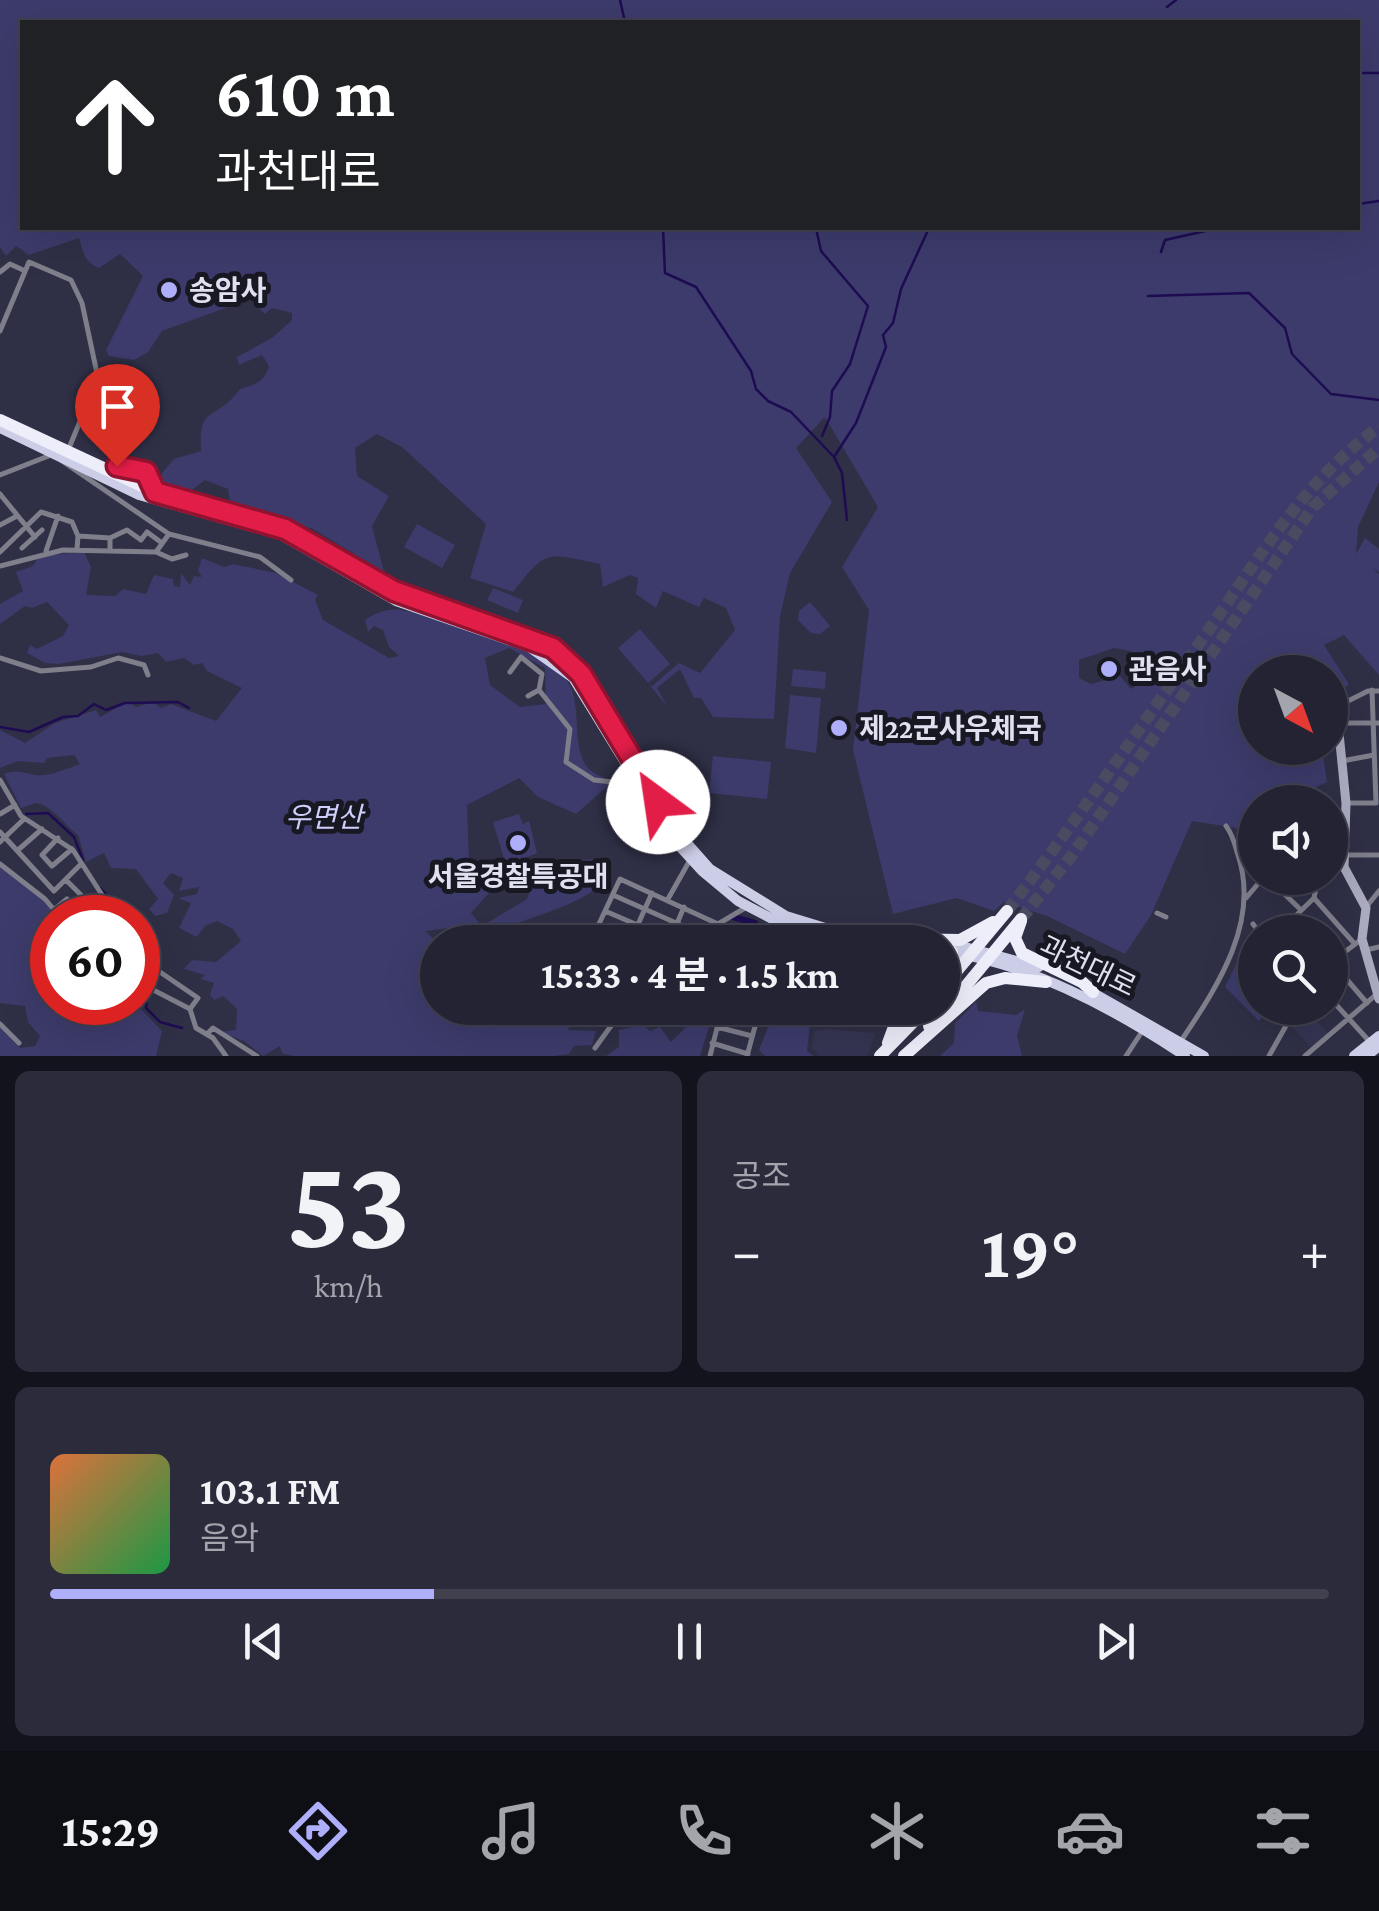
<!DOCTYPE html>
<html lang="ko">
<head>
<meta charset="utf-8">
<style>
	body { margin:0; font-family:"Crimson Pro","Noto Sans KR",serif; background:#2b2b3c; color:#f1f3f6; height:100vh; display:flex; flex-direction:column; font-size:38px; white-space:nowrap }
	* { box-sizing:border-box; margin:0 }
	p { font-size:32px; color:#a3a4ac }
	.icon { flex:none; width:55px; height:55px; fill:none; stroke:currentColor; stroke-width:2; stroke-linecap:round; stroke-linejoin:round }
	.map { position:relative; height:1056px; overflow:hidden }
	.sheet { display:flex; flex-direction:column; gap:15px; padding:15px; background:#13131d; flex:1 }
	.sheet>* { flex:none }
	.banner { position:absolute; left:20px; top:20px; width:1340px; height:210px; border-radius:0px; box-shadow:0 10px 40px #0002,0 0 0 2px #40404f; background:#202124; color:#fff; overflow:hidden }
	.needle { width:65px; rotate:139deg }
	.buttons { position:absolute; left:1238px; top:655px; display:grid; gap:20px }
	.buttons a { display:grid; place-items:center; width:110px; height:110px; border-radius:50%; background:#232334; box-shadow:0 10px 40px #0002,0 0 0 2px #40404f; font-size:50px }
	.speed { position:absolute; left:30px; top:895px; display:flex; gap:20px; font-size:50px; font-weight:700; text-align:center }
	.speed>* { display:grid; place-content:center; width:130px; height:130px; border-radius:50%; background:#232334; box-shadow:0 10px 40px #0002,0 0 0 2px #40404f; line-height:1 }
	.speed .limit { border:15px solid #d22; background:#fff; color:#111 }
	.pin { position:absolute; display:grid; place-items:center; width:85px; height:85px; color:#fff; margin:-102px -42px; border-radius:50% 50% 50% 0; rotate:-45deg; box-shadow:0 0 10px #0007 }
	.pin .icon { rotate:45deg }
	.me { position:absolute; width:110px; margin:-55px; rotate:329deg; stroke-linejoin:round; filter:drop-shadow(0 0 8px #0008) }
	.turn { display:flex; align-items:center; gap:35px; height:210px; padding:0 30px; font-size:45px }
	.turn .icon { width:130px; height:130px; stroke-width:2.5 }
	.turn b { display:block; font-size:70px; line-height:85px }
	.big { font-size:75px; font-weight:700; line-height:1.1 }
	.sheet .card { flex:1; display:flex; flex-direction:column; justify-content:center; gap:15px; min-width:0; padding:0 35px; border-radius:15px; background:#2b2b3c }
	.sheet .dial { align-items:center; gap:0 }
	.dial b { font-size:130px; line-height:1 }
	.song { display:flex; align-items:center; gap:30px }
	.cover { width:120px; height:120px; border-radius:15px; background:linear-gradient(135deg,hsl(20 70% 55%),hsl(140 70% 35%)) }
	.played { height:10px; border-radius:5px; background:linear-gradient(90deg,#afaefa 30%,#40404f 30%) }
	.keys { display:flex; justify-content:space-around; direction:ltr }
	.heat { display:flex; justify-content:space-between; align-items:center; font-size:55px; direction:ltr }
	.sheet .tiles { flex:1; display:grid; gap:15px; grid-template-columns:1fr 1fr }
	.card:last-child { grid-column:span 2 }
	.trip { position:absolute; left:420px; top:925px; width:540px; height:100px; border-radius:50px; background:#232334; box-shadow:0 10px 40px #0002,0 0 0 2px #40404f; font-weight:700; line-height:100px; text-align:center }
	.menu { display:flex; height:160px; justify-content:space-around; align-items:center; background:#0e0e15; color:#a3a4ac }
	.menu .icon { width:70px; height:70px }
	.menu .active { color:#afaefa }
	.menu b { font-size:45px; color:#f1f3f6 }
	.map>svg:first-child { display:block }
</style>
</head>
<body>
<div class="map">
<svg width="1379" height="1056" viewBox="0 0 1379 1056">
	<rect width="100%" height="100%" fill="#2f2f46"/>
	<path fill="#353553" d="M628 789 665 834 663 839 638 830 612 810 606 795Z
		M1309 1012 1328 1033 1311 1048 1293 1027Z
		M826 1029 876 1033 867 1056H820L812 1048 814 1031Z"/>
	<path fill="#3d3b6b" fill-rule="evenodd" d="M0 0H1379V482L1358 527 1356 554 1365 538 1379 549V572L1370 566 1379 574V675L1344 635 1324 645 1349 684 1330 703V672H1255V748H1322L1327 782 1314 788 1312 802H1255V831L1192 821 1151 915 1125 954 1047 916 1004 902 994 911 957 898 893 914 853 750 869 610 842 567 878 507 825 417 796 448 832 502 790 573 780 616 774 719 713 717 701 698H694L680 669 657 688 667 706 651 687 679 663 700 673 735 630 726 608 704 598 699 607 663 591 656 608 636 594 638 578 630 575 603 587 600 564C546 553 547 548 513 592L470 578 486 524 402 447 377 434 355 448 357 476 389 496 372 526 384 572 313 529 230 502 228 489 205 480 188 493 162 486V473L174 459 201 451C198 403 214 424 240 389 254 385 265 382 269 366L262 355 239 365 237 357 272 338 292 320V313L272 308 265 314 250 299 162 331 148 352 134 360 109 356 106 350 143 276 120 254 99 268C84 262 83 252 79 238L29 255 16 246 6 256 0 247ZM22 22H1358V228H22ZM1114 648 1131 651 1147 679 1131 689 1120 676 1091 684 1079 678V660Z
		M417 524 455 545 442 568 404 547Z
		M84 552 91 567 86 595 115 596 123 589 146 594 154 575 173 579 174 586 180 587 181 573 190 585 194 576 202 577 198 571 202 558 224 567 233 564 276 573 318 595 315 600 323 620 389 658 399 656 389 647 383 630 374 626 368 632 365 620C375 613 388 608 401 610 433 615 538 649 560 671 585 697 571 732 583 760 589 775 601 774 611 783L576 814 538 797 519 778 467 805 469 861 489 893 471 913 482 926 527 899 530 891 517 879 568 862 576 883 588 879 582 860 596 859 603 882C574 911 524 915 489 937L464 926 425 931 434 939 473 942H438V1008H504L500 1017 508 1018 510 1008H618L610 1019 572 1020 568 1030 596 1031 592 1045 574 1046 569 1054 553 1056H293L282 1053 280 1046 263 1056 244 1041 220 1032 236 1030 237 1009 223 996 214 1000 210 995 214 983 201 979 205 975 184 969 192 960 216 962 241 941 233 929 217 921 205 926 197 937 179 928 191 903 178 898 197 894 199 887 179 891 183 878 171 873 163 883 174 895 167 913 155 916 149 909 158 899 136 869 111 868 104 853 86 862 78 835C64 824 51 805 36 803L21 808 4 774C18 769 22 773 35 775 48 777 66 769 80 764L74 755 47 758 44 763 18 761 0 768V730L25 743 55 723 96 710 100 717 128 702 136 707 153 702 161 708 171 704 216 721 242 688 207 671 202 663 194 665 184 658 166 662 158 653 141 656 122 652 59 664 45 663 27 653 30 645 37 649 63 636 69 625 47 602 32 608 25 606 0 624V604L23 591 16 572 33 566 39 556ZM509 648 545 668 546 704 520 707 490 685 485 658Z
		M493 588 523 600 518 613 487 600Z
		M810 602 830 626 820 634 811 633 798 620 799 611Z
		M640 629 670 664 648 683 618 648Z
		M793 669 826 672 825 689 791 686Z
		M790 695 821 698 816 753 785 748Z
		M713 756 771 762 767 799 709 793Z
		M519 814 523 824 529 821 537 853 506 866 493 822Z
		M0 866 47 901 58 917 52 918V1002L117 1003 121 1009 142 1010 162 1031 156 1056H0V1027L20 1048 35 1046 40 1036 28 1022 25 1006 0 1003Z
		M1255 938V1008H1292L1285 1019 1267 1012 1259 1021 1225 987 1242 952Z
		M976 1002 978 1011 1016 1015 1025 1009 1017 1036 1022 1056H940L954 1043 955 1023Z
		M681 1008 711 1020 700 1056H606L619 1047V1030L643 1025 650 1031 660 1027 671 1042 689 1024 686 1019 673 1022 663 1014Z
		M792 1017 810 1025 807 1051 814 1056H765L759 1050 769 1025Z"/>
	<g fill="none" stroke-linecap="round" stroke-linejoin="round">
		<path stroke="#1d0c52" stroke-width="2.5" d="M620 0 625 22
			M1167 7 1176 0
			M1358 73H1379
			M1358 204 1379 201
			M663 228 665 273 696 287 751 371 756 389 768 401 791 412 833 456
			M816 228 821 251 868 306 850 364 832 391 830 417 822 436
			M1161 252 1165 240 1219 228
			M1148 296 1249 293 1285 328 1292 354 1331 394 1379 400
			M847 520 842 473 834 457 856 423 886 347 883 335 893 323 901 289 929 228
			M0 727 29 732 63 717 78 716 94 704 106 710 125 703 178 702 189 708
			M26 814 48 813 74 837 83 860
			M100 888 116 905
			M138 984 147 995 146 1008 160 1022 182 1028"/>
		<path stroke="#1d0c52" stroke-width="6" d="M733 917 755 923 767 942"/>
		<path stroke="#4a4a60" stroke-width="12" stroke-dasharray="12 6" stroke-linecap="butt" d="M1007 911C1077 820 1142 725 1208 631 1260 556 1304 481 1379 427
			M1021 919 1073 854 1313 507 1379 448"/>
		<path stroke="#7f7f8c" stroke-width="5" d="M0 272 10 264 23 270
			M0 331 29 262 71 280 82 303 98 378 69 448
			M62 461 169 534 260 557 291 580
			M107 464 146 472 155 489
			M0 475 51 455
			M0 494 35 537
			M0 525 17 516
			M79 536 110 538
			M22 548 42 530
			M110 550V538L127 530 141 540 147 532 162 543
			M46 551 58 516
			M0 552 41 512 72 522 78 536 77 549
			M156 552 172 559 186 555
			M0 566 63 550 156 552 169 534
			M0 658 41 671 91 667 118 658 144 665 148 675
			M510 672 521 657 542 674 539 690 570 729 566 762 594 780 622 783
			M1372 690 1376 803
			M528 696 539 690
			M1332 709 1368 691H1379
			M1338 723H1379
			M1342 761 1374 755
			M0 780 21 816 73 850 117 918
			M1347 803H1376
			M0 814 15 805
			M0 832 54 891 80 865
			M58 838 42 855 52 866 72 849
			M0 842 24 819
			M18 850 42 829
			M1237 852 1249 838 1255 840
			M1347 855H1379
			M0 864 45 899 61 918
			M1268 878 1301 910
			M66 880 95 909
			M613 895 710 938
			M1246 898 1263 878
			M1314 898 1353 942
			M668 899 690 860
			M1367 906 1379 891
			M55 909 67 899 84 918
			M605 911 677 942
			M1157 913 1166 917
			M86 918 106 899
			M1294 920 1305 932
			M1253 924 1259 932
			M719 926 724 942
			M1279 932 1314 898 1318 878
			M724 938 741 942
			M631 940 652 893
			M670 940 684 907
			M635 942 598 926 620 879 718 924
			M708 942 718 924 745 908
			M1366 950 1379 947
			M1330 960 1367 1003
			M1330 963 1362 939
			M138 969 160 972 198 998 190 1009 196 1028 213 1038 226 1056
			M138 982 190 1009
			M1330 998 1370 1042
			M791 1008 805 1012 804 1008
			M721 1012 756 1020
			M0 1024 19 1043
			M717 1027 752 1036
			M207 1034 213 1028 257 1056
			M1183 1038C1219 984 1260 921 1238 855 1235 845 1233 835 1226 826
			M712 1043 748 1054
			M595 1048 624 1008
			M710 1056 722 1008
			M747 1056 760 1008
			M1126 1056 1143 1030
			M1269 1056 1296 1008
			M1305 1056 1378 993"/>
		<path stroke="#ababbf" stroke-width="9" d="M1332 709 1338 723 1346 803 1344 867 1366 908 1362 939 1379 999"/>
		<path stroke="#cccde7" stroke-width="10" d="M0 428 139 495 281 535 396 601 529 647 573 678 671 837 702 871 738 901 776 921 851 942
			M149 489 285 529 394 591 553 648 581 674 671 825 710 869 786 916 845 934 902 939
			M954 944 1039 967
			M948 952C1031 964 1116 1010 1185 1056
			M1090 991 1204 1056
			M1354 1056 1379 1036
			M1367 1056 1379 1046"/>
		<path stroke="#edeefa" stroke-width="12" d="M0 420 155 492
			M1021 921 1015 938 1022 953 1082 982 1093 992
			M897 939 960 940 993 922
			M942 953 952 952
			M929 1026 965 987
			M888 1043 895 1024 894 1008
			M880 1056 927 1008
			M904 1056 986 983 1005 978 1046 982"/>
		<path stroke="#edeefa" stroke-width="12" d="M951 978 1007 911
			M965 987 1021 919"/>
	</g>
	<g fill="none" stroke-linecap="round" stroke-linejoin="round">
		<defs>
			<path id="route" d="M117 466 146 472 155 492 285 529 394 591 553 648 581 674 658 802"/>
		</defs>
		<use href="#route" stroke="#92132f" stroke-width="25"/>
		<use href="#route" stroke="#e11d48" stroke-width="18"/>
	</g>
	<g fill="#afaefa" stroke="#181823" stroke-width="4">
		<circle cx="169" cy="290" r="10"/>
		<circle cx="1109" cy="669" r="10"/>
		<circle cx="839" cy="728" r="10"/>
		<circle cx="518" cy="843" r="10"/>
	</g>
	<g text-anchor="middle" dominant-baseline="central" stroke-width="10" stroke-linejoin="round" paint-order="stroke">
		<g font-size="28" font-weight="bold" fill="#e0e1f0" stroke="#181823" text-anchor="start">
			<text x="189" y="290">송암사</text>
			<text x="1129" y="669">관음사</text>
			<text x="859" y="728">제22군사우체국</text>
			<text x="518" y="876" text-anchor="middle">서울경찰특공대</text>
		</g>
		<g font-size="28" font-style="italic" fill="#cecffa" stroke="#181823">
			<text x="324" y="817">우면산</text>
		</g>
		<g font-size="28" fill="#e0e1f0" stroke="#181823">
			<text transform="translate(1088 966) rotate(26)">과천대로</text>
		</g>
	</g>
</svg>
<div class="buttons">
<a><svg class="needle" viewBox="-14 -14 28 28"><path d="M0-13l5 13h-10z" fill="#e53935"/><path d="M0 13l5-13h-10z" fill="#a3a4ac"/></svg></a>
<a><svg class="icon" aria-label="sound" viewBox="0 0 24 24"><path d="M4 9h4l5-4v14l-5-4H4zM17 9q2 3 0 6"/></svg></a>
<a><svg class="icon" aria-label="search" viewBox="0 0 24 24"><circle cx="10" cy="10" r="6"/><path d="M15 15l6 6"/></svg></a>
</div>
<div class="speed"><div class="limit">60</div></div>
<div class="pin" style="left:117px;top:466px;background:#d93025"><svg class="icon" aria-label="arrive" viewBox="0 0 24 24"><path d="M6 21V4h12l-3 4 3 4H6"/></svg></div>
<svg class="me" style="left:658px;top:802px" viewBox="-20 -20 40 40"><circle r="19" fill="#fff"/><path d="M0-13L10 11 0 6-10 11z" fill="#e11d48"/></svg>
<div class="trip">15:33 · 4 분 · 1.5 km</div>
<div class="banner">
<div class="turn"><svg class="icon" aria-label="ahead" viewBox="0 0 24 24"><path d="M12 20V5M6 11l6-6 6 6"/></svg><div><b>610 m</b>과천대로</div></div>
</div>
</div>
<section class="sheet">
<div class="tiles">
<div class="card dial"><b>53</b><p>km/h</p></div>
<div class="card"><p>공조</p>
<div class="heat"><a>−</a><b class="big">19°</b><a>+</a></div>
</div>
<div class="card">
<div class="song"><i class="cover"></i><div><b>103.1 FM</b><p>음악</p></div></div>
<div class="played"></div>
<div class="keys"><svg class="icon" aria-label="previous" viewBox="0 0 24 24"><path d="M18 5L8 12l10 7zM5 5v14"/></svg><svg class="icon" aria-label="pause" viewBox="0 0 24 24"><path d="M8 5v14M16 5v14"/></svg><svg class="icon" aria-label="next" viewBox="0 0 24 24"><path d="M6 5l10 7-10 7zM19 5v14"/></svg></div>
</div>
</div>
</section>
<nav class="menu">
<b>15:29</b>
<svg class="icon active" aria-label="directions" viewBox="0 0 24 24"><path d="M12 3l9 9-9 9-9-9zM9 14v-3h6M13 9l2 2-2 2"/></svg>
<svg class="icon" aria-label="music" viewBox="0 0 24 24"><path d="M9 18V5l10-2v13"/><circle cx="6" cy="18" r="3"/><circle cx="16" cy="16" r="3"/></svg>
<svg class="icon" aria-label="phone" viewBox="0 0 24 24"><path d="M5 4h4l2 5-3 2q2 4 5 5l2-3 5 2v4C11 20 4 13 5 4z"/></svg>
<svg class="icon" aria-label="climate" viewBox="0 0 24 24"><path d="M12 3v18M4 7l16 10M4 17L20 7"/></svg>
<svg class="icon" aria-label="car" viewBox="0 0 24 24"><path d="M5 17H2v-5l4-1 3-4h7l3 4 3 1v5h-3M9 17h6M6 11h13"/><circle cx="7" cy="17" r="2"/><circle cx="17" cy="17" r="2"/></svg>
<svg class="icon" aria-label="filters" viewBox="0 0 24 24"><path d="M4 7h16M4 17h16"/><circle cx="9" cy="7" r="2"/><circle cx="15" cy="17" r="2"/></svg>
</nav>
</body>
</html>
